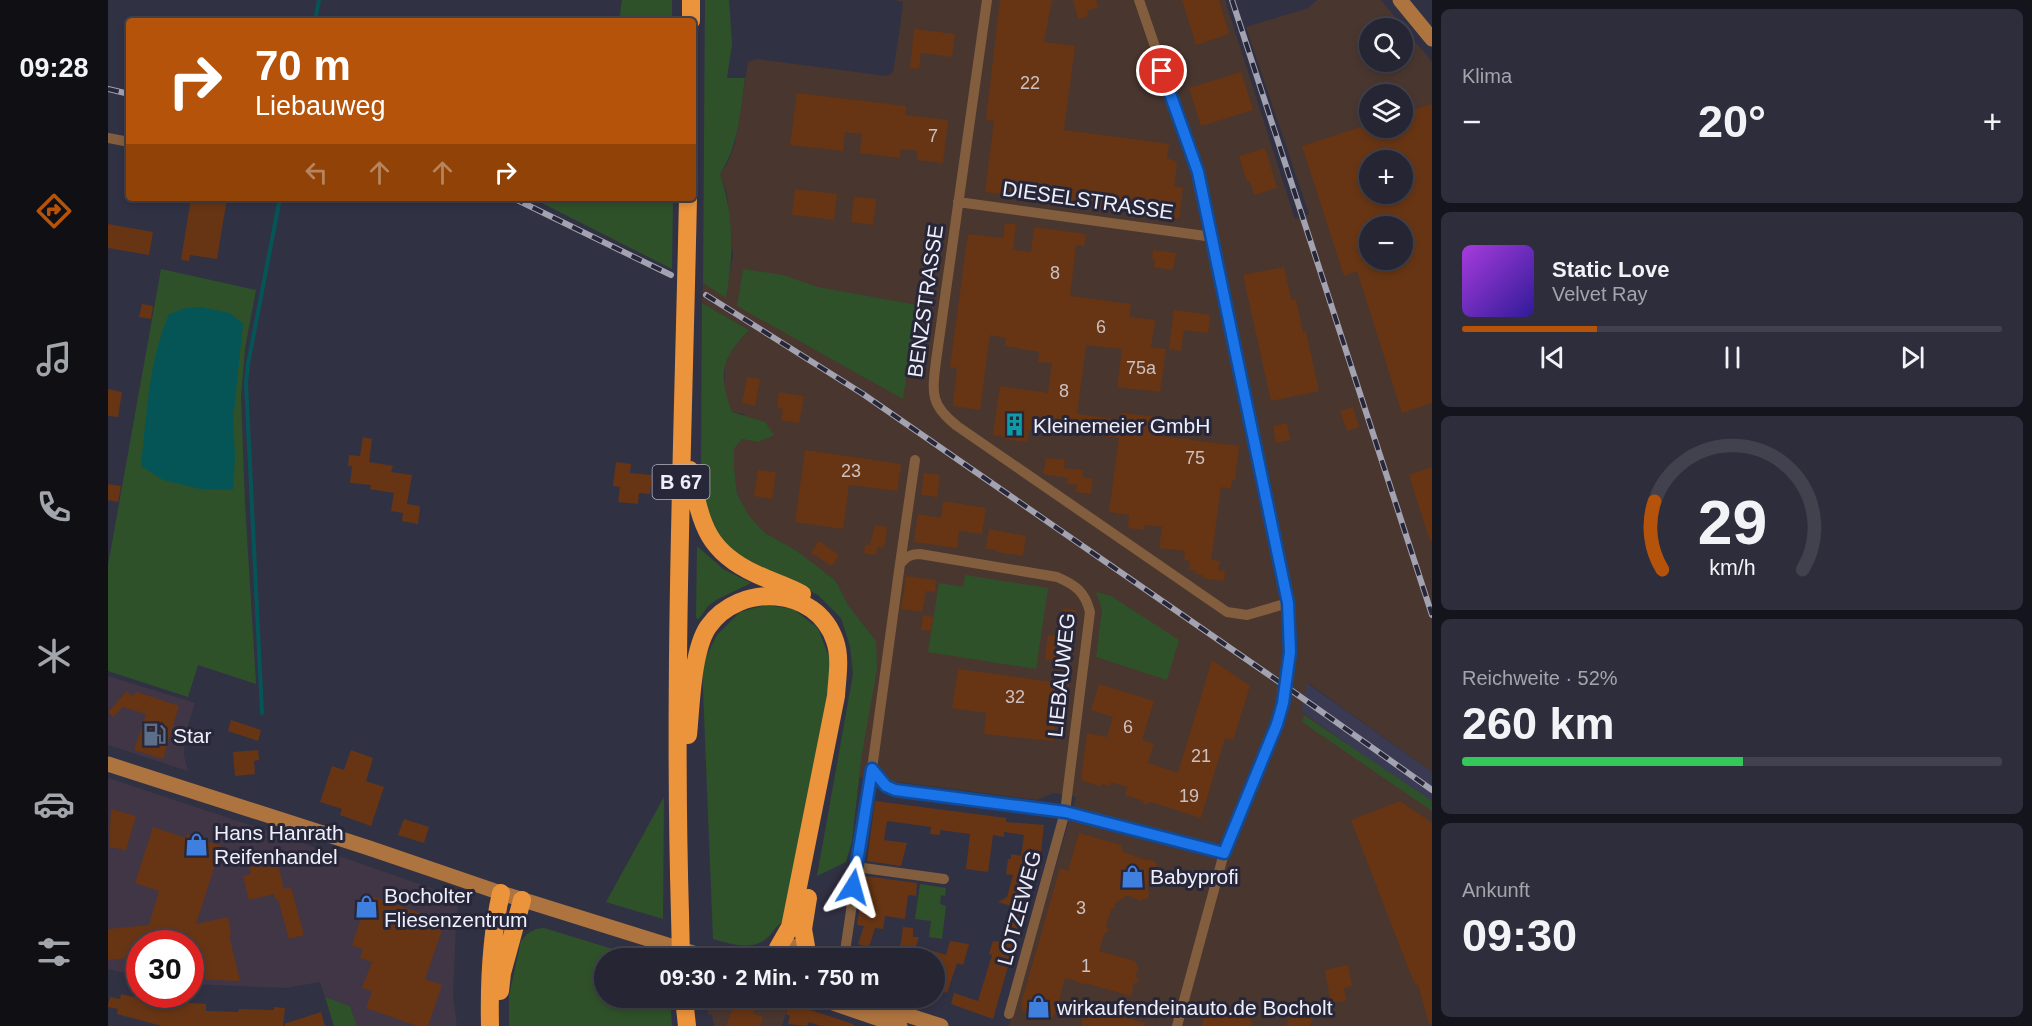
<!DOCTYPE html>
<html lang="de">
<head>
<meta charset="utf-8">
<style>
	body { margin:0; font-family:Arial,sans-serif; background:#2d2d3b; color:#f1f3f6; height:100vh; display:flex; flex-direction:column; font-size:22px; white-space:nowrap }
	* { box-sizing:border-box; margin:0 }
	p { font-size:20px; color:#a3a5ac }
	.icon { flex:none; width:33px; height:33px; fill:none; stroke:currentColor; stroke-width:2; stroke-linecap:round; stroke-linejoin:round }
	.map { position:relative; flex:1; overflow:hidden }
	.sheet { display:flex; flex-direction:column; gap:9px; padding:9px; background:#14141c; width:600px }
	.sheet>* { flex:none }
	.guide { position:absolute; left:18px; top:18px; width:570px; height:183px; border-radius:6px; box-shadow:0 3px 9px #0003,0 0 0 2px #42424e; background:#b45309; color:#fff; overflow:hidden }
	.fabs { position:absolute; left:1251px; top:18px; display:grid; gap:12px }
	.fabs a { display:grid; place-items:center; width:54px; height:54px; border-radius:50%; background:#252533; box-shadow:0 3px 9px #0003,0 0 0 2px #42424e; font-size:30px }
	.speed { position:absolute; left:18px; top:930px; display:flex; gap:12px; font-size:30px; font-weight:700; text-align:center }
	.speed>* { display:grid; place-content:center; width:78px; height:78px; border-radius:50%; background:#252533; box-shadow:0 3px 9px #0003,0 0 0 2px #42424e; line-height:1 }
	.speed .limit { border:9px solid #d22; background:#fff; color:#111 }
	.pin { position:absolute; display:grid; place-items:center; width:51px; height:51px; color:#fff; margin:-26px; border:3px solid #fff; border-radius:50%; box-shadow:0 2px 6px #0007 }
	.me { position:absolute; width:66px; margin:-33px; rotate:8deg; stroke-linejoin:round; filter:drop-shadow(0 0 4px #0008) }
	.turn { display:flex; align-items:center; gap:21px; height:126px; padding:0 30px; font-size:27px }
	.turn .icon { width:78px; height:78px; stroke-width:2.5 }
	.turn b { display:block; font-size:42px; line-height:51px }
	.lanes { display:flex; align-items:center; height:57px; padding:0 30px; background:#0003; justify-content:center; gap:30px; direction:ltr }
	.lanes .off { opacity:.35 }
	.big { font-size:45px; font-weight:700; line-height:1.1 }
	.sheet .card { flex:1; display:flex; flex-direction:column; justify-content:center; gap:9px; min-width:0; padding:0 21px; border-radius:9px; background:#2d2d3b }
	.sheet .dial { align-items:center; gap:0 }
	.dial svg { height:156px; overflow:visible; fill:none; stroke:#42424e; stroke-width:7; stroke-linecap:round; text-anchor:middle }
	.dial text { fill:#f1f3f6; stroke:none }
	.song { display:flex; align-items:center; gap:18px }
	.cover { width:72px; height:72px; border-radius:9px; background:linear-gradient(135deg,hsl(280 70% 55%),hsl(250 70% 35%)) }
	.played { height:6px; border-radius:3px; background:linear-gradient(90deg,#b45309 25%,#42424e 25%) }
	.keys { display:flex; justify-content:space-around; direction:ltr }
	.heat { display:flex; justify-content:space-between; align-items:center; font-size:33px; direction:ltr }
	.charge { height:9px; border-radius:4px; background:linear-gradient(90deg,#34c759 52%,#42424e 0) }
	.trip { position:absolute; left:486px; top:948px; width:351px; height:60px; border-radius:30px; background:#252533; box-shadow:0 3px 9px #0003,0 0 0 2px #42424e; font-weight:700; line-height:60px; text-align:center }
	main { display:flex; flex:1; min-height:0 }
	.tab-bar { display:flex; flex-direction:column; width:108px; justify-content:space-around; align-items:center; background:#0f0f14; color:#a3a5ac }
	.tab-bar .icon { width:42px; height:42px }
	.tab-bar .selected { color:#b45309 }
	.tab-bar b { font-size:27px; color:#f1f3f6 }
	.map>svg:first-child { display:block }
</style>
</head>
<body>
<main>
<nav class="tab-bar">
<b>09:28</b>
<svg class="icon selected" aria-label="directions" viewBox="0 0 24 24"><path d="M12 3l9 9-9 9-9-9zM9 14v-3h6M13 9l2 2-2 2"/></svg>
<svg class="icon" aria-label="music" viewBox="0 0 24 24"><path d="M9 18V5l10-2v13"/><circle cx="6" cy="18" r="3"/><circle cx="16" cy="16" r="3"/></svg>
<svg class="icon" aria-label="phone" viewBox="0 0 24 24"><path d="M5 4h4l2 5-3 2q2 4 5 5l2-3 5 2v4C11 20 4 13 5 4z"/></svg>
<svg class="icon" aria-label="climate" viewBox="0 0 24 24"><path d="M12 3v18M4 7l16 10M4 17L20 7"/></svg>
<svg class="icon" aria-label="car" viewBox="0 0 24 24"><path d="M5 17H2v-5l4-1 3-4h7l3 4 3 1v5h-3M9 17h6M6 11h13"/><circle cx="7" cy="17" r="2"/><circle cx="17" cy="17" r="2"/></svg>
<svg class="icon" aria-label="filters" viewBox="0 0 24 24"><path d="M4 7h16M4 17h16"/><circle cx="9" cy="7" r="2"/><circle cx="15" cy="17" r="2"/></svg>
</nav>
<div class="map">
<svg width="1324" height="1026" viewBox="0 0 1324 1026">
	<rect width="100%" height="100%" fill="#313144"/>
	<path fill="#403646" d="M0 676 87 703 77 735 76 756 80 771 0 745Z
		M0 778 154 829 351 898 348 924 345 997 349 1026H249L242 1006 217 997 212 982 178 988 83 984 82 944H32L31 976 0 969Z"/>
	<path fill="#49362f" fill-rule="evenodd" d="M787 0H1117L1187 219 1201 214 1138 27 1200 8 1209 0H1273L1324 62V772L1200 683 1193 711 1324 805V1026H901L968 797 945 793 929 800 751 777 768 641 740 605 728 581 689 551 657 533 641 517 629 494 626 468V449L634 439 650 442 636 414 624 412 616 389 617 366 623 351 641 330 594 303 595 283 618 297 625 256 619 194 612 174 620 162 627 143 640 62 649 59 779 76 785 72 792 28 795 2ZM1262 28H1294V62H1262ZM1262 94H1294V128H1262ZM1262 160H1294V194H1262ZM1262 226H1294V260H1262Z
		M599 998H665L681 1003 674 1026H606L604 1015 600 1014Z"/>
	<path fill="#3a3b52" d="M1199 683 1324 772V805L1193 711Z"/>
	<path fill="#2f5129" d="M514 0H564V21H511Z
		M597 0H621L624 44 619 78H637C632 112 631 145 612 174 626 217 626 254 618 298L595 283Z
		M424 198H565L564 269Z
		M53 269 148 290 137 348 133 397 137 503 148 684 90 665 80 697 0 671V565Z
		M635 269 675 275 710 287 809 305 795 399 629 306Z
		M594 303 641 330C613 359 610 374 624 412L657 422 666 435 650 442 634 439 626 449V468L629 494 641 516 657 533 689 551 728 581 740 605 768 641 769 669 754 753 744 841 738 862 709 876 745 674 742 646 733 618 710 595 623 551 598 515 593 468Z
		M589 546 615 569 643 583 608 600 600 606 590 620 588 617Z
		M857 575 940 588 928 669 820 652 831 583 855 587Z
		M988 592 1003 596 1071 640 1059 680 988 657 994 609Z
		M658 605 685 609 710 628 722 660 721 706 679 921C669 924 668 928 662 935 646 953 624 944 605 939L594 664 609 635 632 612Z
		M1196 715 1324 801V811L1194 722Z
		M556 797 555 919 498 902Z
		M812 884 838 888 837 896 833 895 832 904 838 906 834 939 821 937 823 921 807 919Z
		M436 928 534 958H496V998H562L564 1026H401V996L413 941 419 934 428 929Z
		M217 997 242 1006 249 1026H226Z"/>
	<path fill="#055556" d="M93 307 122 313 135 324 125 421 127 456 125 490 92 489 55 480 33 466C39 414 40 363 61 314L78 308Z"/>
	<g fill="none" stroke-linecap="round" stroke-linejoin="round">
		<path stroke="#055556" stroke-width="4" d="M207 21 211 0
			M154 713 138 383 140 364 172 198"/>
	</g>
	<path fill="#673514" fill-rule="evenodd" d="M892 0H944L936 42 967 46 956 130 1061 144 1059 158 1067 161 1069 165 1066 186 1075 188 1071 219 877 192 886 121 878 120Z
		M965 0H988L990 7 979 11 980 16 970 19Z
		M1074 0H1111L1121 34 1088 45Z
		M806 29 847 34 844 57 813 53 811 69 802 68Z
		M1133 72 1145 110 1093 126 1081 88Z
		M689 93 798 106 797 115 840 120 835 163 809 160 810 151 793 149 792 158 752 153 754 134 737 132 735 151 682 145Z
		M1324 104V403L1294 413 1249 271 1236 276 1194 146 1262 124V128H1294V113ZM1262 160H1294V194H1262ZM1262 226H1294V260H1262Z
		M1157 148 1169 188 1146 195 1142 181 1139 182 1131 156Z
		M687 189 729 194 726 220 684 215Z
		M746 197 768 199 765 225 743 222Z
		M83 198H119L109 259 82 255 81 261 73 260Z
		M897 223 908 224 905 250 923 252 926 227 978 234 976 246 968 245 962 296 1023 304 1021 317 1047 320 1043 347 1058 349 1052 392 1009 387 1014 349 978 345 969 414 1014 420V413L1048 417 1046 435 1131 446 1127 480H1124L1123 489 1113 487 1103 560 1112 561 1110 570 1117 571 1116 581 1094 578 1095 575 1088 574V571L1081 570 1082 561 1076 560 1077 551 1051 548 1054 527 1037 525 1036 530 1020 528 1021 515 1001 512 1011 438 966 432V436L921 430 919 442 897 439 896 437 885 435 892 386 940 393 944 363 930 362 931 352 897 346 898 338 882 335 872 410 845 406 849 368 842 367 860 234 895 238Z
		M0 224 45 232 41 255 0 248Z
		M1045 250 1068 253 1065 270 1046 267 1047 260 1044 259Z
		M1176 267 1183 300 1188 299 1195 333 1198 332 1211 391 1163 401 1135 275Z
		M34 304 45 306 43 319 31 317Z
		M1066 310 1102 315 1100 333 1076 330 1073 351 1061 349Z
		M639 377 652 379 647 406 634 403Z
		M0 389 14 392 10 417 0 416Z
		M671 392 696 396 691 423 673 420 675 409 669 408Z
		M1245 407 1251 427 1239 431 1232 411Z
		M1179 423 1182 440 1168 443 1165 426Z
		M255 437 264 439 261 462 285 466 283 472 304 475 299 504 312 506 310 524 294 521 295 513 283 511 286 493 262 489 263 485 242 483 244 466H240L241 455 252 456Z
		M697 450 793 464 789 491 741 485 735 529 687 522Z
		M938 458 957 460 956 468 975 470 974 477 985 479 983 494 968 492 969 485 959 484 960 478 935 474Z
		M508 462 523 464 522 473 544 475 542 494 531 493 530 504 510 502 512 487 505 486Z
		M1324 467V541H1322L1301 475Z
		M650 470 668 472 664 499 646 496Z
		M816 473 832 475 829 497 813 495Z
		M0 484 13 486 10 502 0 500Z
		M835 501 878 508 874 534 851 531 849 548 806 542 810 514 833 518Z
		M767 525 779 527 776 548 769 547 768 555 756 553 757 545H762Z
		M881 529 918 536 915 556 889 552V550L878 549Z
		M711 541 731 555 724 566 703 553Z
		M798 576 828 580 827 592 818 591 814 612 793 609Z
		M955 608 968 610 959 663 937 659 940 635 948 636 950 615 954 616Z
		M815 615 825 617 823 631 813 630Z
		M1104 660 1142 686 1125 740 1117 738 1093 818 1043 802 1037 805 1034 800 1017 795 1020 787 1003 782 1002 786 994 784 993 787 973 780 979 733 999 737 1005 717 983 710 991 684 1046 701 1034 740 1046 744 1040 763 1070 773Z
		M850 669 952 683 945 741 876 734 878 713 844 708Z
		M19 691 24 696 29 692 71 706 55 759 26 750 38 714 15 707 5 717 0 712Z
		M123 720 153 730 150 741 120 731Z
		M150 750 151 760 146 761 147 774 127 776 125 752Z
		M243 750 265 758 258 781 276 787 263 826 232 815 234 809 212 802 224 766 236 770Z
		M767 801 898 818V822L936 825 933 853H929L924 885 908 933 896 930 903 906 890 902 899 897 905 875 898 874 900 859H903V854L913 856 916 835 896 832V837L885 835 880 872 858 869 862 834 832 830V835L822 834 823 827 779 821 776 840 799 843 793 866 759 861Z
		M1292 801 1324 823V1024H1321L1310 984 1308 985 1301 970 1243 820Z
		M3 809 28 816 18 850 1 847Z
		M296 819 321 827 316 843 290 835Z
		M45 827 78 838 79 834 113 846 88 924 120 917 123 934 121 935 132 981 82 979V944H32V957L0 960V929L41 925 51 891 27 883Z
		M971 833 1013 845 1015 852 1038 860H1044L1048 863 1049 869 1043 879 1045 883 1039 887 1041 893 1040 898 1032 901 1020 895 1006 904 1008 907 1003 910 998 926 1001 931 996 934 991 951 1027 961 1031 971 1027 973 1031 981 1024 985 1025 988 1023 996 977 983 974 985 969 981 957 978 950 1004H948L947 1014 944 1018 939 1019 935 1016 915 1011 913 1004 952 868 960 871Z
		M147 849 149 856 167 852 176 889 183 887 196 935 181 939 170 899H167L166 894 141 900 135 876 143 874 137 852Z
		M757 876 809 883 808 896 800 895 797 919 777 916 775 929 767 928 761 947 789 956 793 942 795 927 805 928V937H811L808 946 838 955 842 941 861 944 855 965 849 963 839 993 826 989V958H752L756 946 750 944 756 926 749 925Z
		M261 895 337 922 317 979 334 985 320 1026H309L258 1008 264 991 254 988 264 962 252 958 255 949 244 945Z
		M885 941 905 944 904 949H905L885 1019 843 1004 846 993 870 1001 884 955 881 954Z
		M1240 965 1244 986 1236 988 1238 1001 1223 1003 1217 970Z
		M13 994 61 1005H71V1002L98 1004V1011L130 1012 131 1009 166 1010V1007L177 1008 175 1026H54L9 1014 10 1009 0 1007V1005L2 997 12 999Z
		M621 998H651L645 1014 655 1017 652 1026H618L625 1007 619 1005Z
		M681 1003 745 1024V1026H713L701 1022 699 1026 680 1024 682 1016 678 1014Z
		M1097 1006 1142 1011 1144 1026H1094Z
		M978 1007 1037 1023 1036 1026H973Z
		M1184 1011 1206 1014 1202 1026H1178Z
		M213 1012 217 1026H177L176 1024Z"/>
	<g fill="none" stroke-linecap="round" stroke-linejoin="round">
		<path stroke="#825e3e" stroke-width="10" d="M879 0 828 361C824 393 822 405 849 426L1119 612 1139 615 1180 603
			M1031 0 1090 172 1161 509 1180 603 1183 639 1182 665 1175 703 1116 853 1069 1026
			M0 138 21 142
			M850 202 1105 237
			M792 564 807 460
			M748 867 836 879
			M736 958 764 769
			M901 1014 957 812 982 612C977 592 968 585 949 577L812 554C802 554 798 557 792 564L764 769 778 786 787 790 957 812 1116 853"/>
		<path stroke="#ad7440" stroke-width="15" d="M1292 0 1324 39
			M0 764 261 848 393 893 601 958
			M661 958C671 943 690 941 699 958
			M710 998 792 1026
			M747 998 833 1026"/>
		<path stroke="#ec943c" stroke-width="18" d="M583 21V0
			M582 470C593 521 596 550 648 574 663 581 680 586 694 594
			M580 735C583 706 584 651 600 627 631 582 709 586 727 641 733 658 729 678 728 696L682 927 670 948
			M700 898 695 929 700 958
			M572 914C565 676 575 437 580 198
			M392 991 394 973 414 900
			M576 998 579 1026
			M382 1026C381 982 383 937 393 893"/>
		<defs>
			<path id="rail" d="M1124 0 1324 615
				M0 89 21 94
				M405 198 563 275
				M598 295 755 394 1190 695 1324 790"/>
		</defs>
		<use href="#rail" stroke="#a2a2b1" stroke-width="6"/>
		<use href="#rail" stroke="#272739" stroke-width="4" stroke-dasharray="11" stroke-linecap="butt"/>
		<path stroke="#ec943c" stroke-width="18" d="M572 914 573 958"/>
	</g>
	<g fill="none" stroke-linecap="round" stroke-linejoin="round">
		<defs>
			<path id="route" d="M745 887 764 769 778 786 787 790 957 812 1116 853 1169 724 1175 703 1182 652 1180 603 1090 172 1054 71"/>
		</defs>
		<use href="#route" stroke="#114b97" stroke-width="15"/>
		<use href="#route" stroke="#1a73e8" stroke-width="10"/>
	</g>
	<defs>
		<symbol id="building-bare" viewBox="-9 -9 18 18"><path d="M-4-6H4V6H1V3H-1V6H-4ZM-2.5-4.3h1.7v1.8h-1.7ZM.8-4.3h1.7v1.8H.8ZM-2.5-1h1.7V.8h-1.7ZM.8-1h1.7V.8H.8Z" fill="#0f9aa8" stroke="#272739" stroke-width="2.5" paint-order="stroke"/></symbol>
		<symbol id="fuel-bare" viewBox="-9 -9 18 18"><path d="M-5.5-6h7V0h2V4h1.3V-2.5L3-4.5l.8-.8L6-3V5H2.5V1h-1V6h-7ZM-4.2-4.7v3.2H.2V-4.7Z" fill="#5c6f8a" stroke="#272739" stroke-width="2.5" paint-order="stroke"/></symbol>
		<symbol id="shop-bare" viewBox="-9 -9 18 18"><path d="M-5-2.5h2.3a2.7 3.5 0 0 1 5.4 0H5L5.5 6h-11ZM-1.5-2.5h3a1.5 2.3 0 0 0-3 0Z" fill="#3f7fe0" stroke="#272739" stroke-width="2.5" paint-order="stroke"/></symbol>
	</defs>
	<g fill-rule="evenodd">
		<use href="#building-bare" x="890" y="408" width="33" height="33"/>
		<use href="#fuel-bare" x="30" y="718" width="33" height="33"/>
		<use href="#shop-bare" x="72" y="828" width="33" height="33"/>
		<use href="#shop-bare" x="1008" y="860" width="33" height="33"/>
		<use href="#shop-bare" x="242" y="890" width="33" height="33"/>
		<use href="#shop-bare" x="914" y="990" width="33" height="33"/>
	</g>
	<g text-anchor="middle" dominant-baseline="central" stroke-width="6" stroke-linejoin="round" paint-order="stroke">
		<g font-size="18" fill="#ccc0c1">
			<text x="922" y="83">22</text>
			<text x="825" y="136">7</text>
			<text x="947" y="273">8</text>
			<text x="993" y="327">6</text>
			<text x="1033" y="368">75a</text>
			<text x="956" y="391">8</text>
			<text x="1087" y="458">75</text>
			<text x="743" y="471">23</text>
			<text x="907" y="697">32</text>
			<text x="1020" y="727">6</text>
			<text x="1093" y="756">21</text>
			<text x="1081" y="796">19</text>
			<text x="973" y="908">3</text>
			<text x="978" y="966">1</text>
		</g>
		<rect fill="#272739" stroke="#b2b3c1" stroke-width="1.5" x="544.5" y="465" width="57" height="34" rx="4.5"/>
		<g font-size="20" font-weight="bold" fill="#eeeffb">
			<text x="573" y="482">B 67</text>
		</g>
		<g font-size="21" fill="#eeeffb" stroke="#272739">
			<text transform="translate(980 200) rotate(8)">DIESELSTRASSE</text>
			<text transform="translate(817 301) rotate(-82)">BENZSTRASSE</text>
			<text transform="translate(953 675) rotate(-84)">LIEBAUWEG</text>
			<text transform="translate(911 908) rotate(-75)">LOTZEWEG</text>
		</g>
		<g font-size="21" fill="#eeeffb" stroke="#272739" text-anchor="start">
			<text x="925" y="425">Kleinemeier GmbH</text>
			<text x="65" y="735">Star</text>
			<text x="106" y="832">Hans Hanrath<tspan x="106" dy="24">Reifenhandel</tspan></text>
			<text x="1042" y="876">Babyprofi</text>
			<text x="276" y="895">Bocholter<tspan x="276" dy="24">Fliesenzentrum</tspan></text>
			<text x="949" y="1007">wirkaufendeinauto.de Bocholt</text>
		</g>
	</g>
</svg>
<div class="fabs">
<a><svg class="icon" aria-label="search" viewBox="0 0 24 24"><circle cx="10" cy="10" r="6"/><path d="M15 15l6 6"/></svg></a>
<a><svg class="icon" aria-label="layers" viewBox="0 0 24 24"><path d="M12 4l9 5-9 5-9-5zM3 14l9 5 9-5"/></svg></a>
<a>+</a>
<a>−</a>
</div>
<div class="speed"><div class="limit">30</div></div>
<div class="pin" style="left:1054px;top:71px;background:#d93025"><svg class="icon" aria-label="arrive" viewBox="0 0 24 24"><path d="M6 21V4h12l-3 4 3 4H6"/></svg></div>
<svg class="me" style="left:745px;top:887px" viewBox="-20 -20 40 40"><path d="M0-17L14 15 0 8-14 15z" fill="#1a73e8" stroke="#fff" stroke-width="4"/></svg>
<div class="trip">09:30 · 2 Min. · 750 m</div>
<div class="guide">
<div class="turn"><svg class="icon" aria-label="right" viewBox="0 0 24 24"><path d="M7 20v-9h11M14 6l5 5-5 5"/></svg><div><b>70 m</b>Liebauweg</div></div>
<div class="lanes"><svg class="icon off" aria-label="left" viewBox="0 0 24 24"><path d="M17 20v-9H6M10 6l-5 5 5 5"/></svg><svg class="icon off" aria-label="ahead" viewBox="0 0 24 24"><path d="M12 20V5M6 11l6-6 6 6"/></svg><svg class="icon off" aria-label="ahead" viewBox="0 0 24 24"><path d="M12 20V5M6 11l6-6 6 6"/></svg><svg class="icon" aria-label="right" viewBox="0 0 24 24"><path d="M7 20v-9h11M14 6l5 5-5 5"/></svg></div>
</div>
</div>
<section class="sheet">
<div class="card"><p>Klima</p>
<div class="heat"><a>−</a><b class="big">20°</b><a>+</a></div>
</div>
<div class="card">
<div class="song"><i class="cover"></i><div><b>Static Love</b><p>Velvet Ray</p></div></div>
<div class="played"></div>
<div class="keys"><svg class="icon" aria-label="previous" viewBox="0 0 24 24"><path d="M18 5L8 12l10 7zM5 5v14"/></svg><svg class="icon" aria-label="pause" viewBox="0 0 24 24"><path d="M8 5v14M16 5v14"/></svg><svg class="icon" aria-label="next" viewBox="0 0 24 24"><path d="M6 5l10 7-10 7zM19 5v14"/></svg></div>
</div>
<div class="card dial"><svg viewBox="0 0 100 80">
<path d="M14 69A42 42 0 1 1 86 69"/>
<path d="M14 69A42 42 0 0 1 10 34" stroke="#b45309"/>
<text x="50" y="56" font-size="32" font-weight="700">29</text>
<text x="50" y="72" font-size="11">km/h</text>
</svg></div>
<div class="card"><p>Reichweite · 52%</p><b class="big">260 km</b><div class="charge"></div></div>
<div class="card"><p>Ankunft</p><b class="big">09:30</b></div>
</section>
</main>
</body>
</html>
